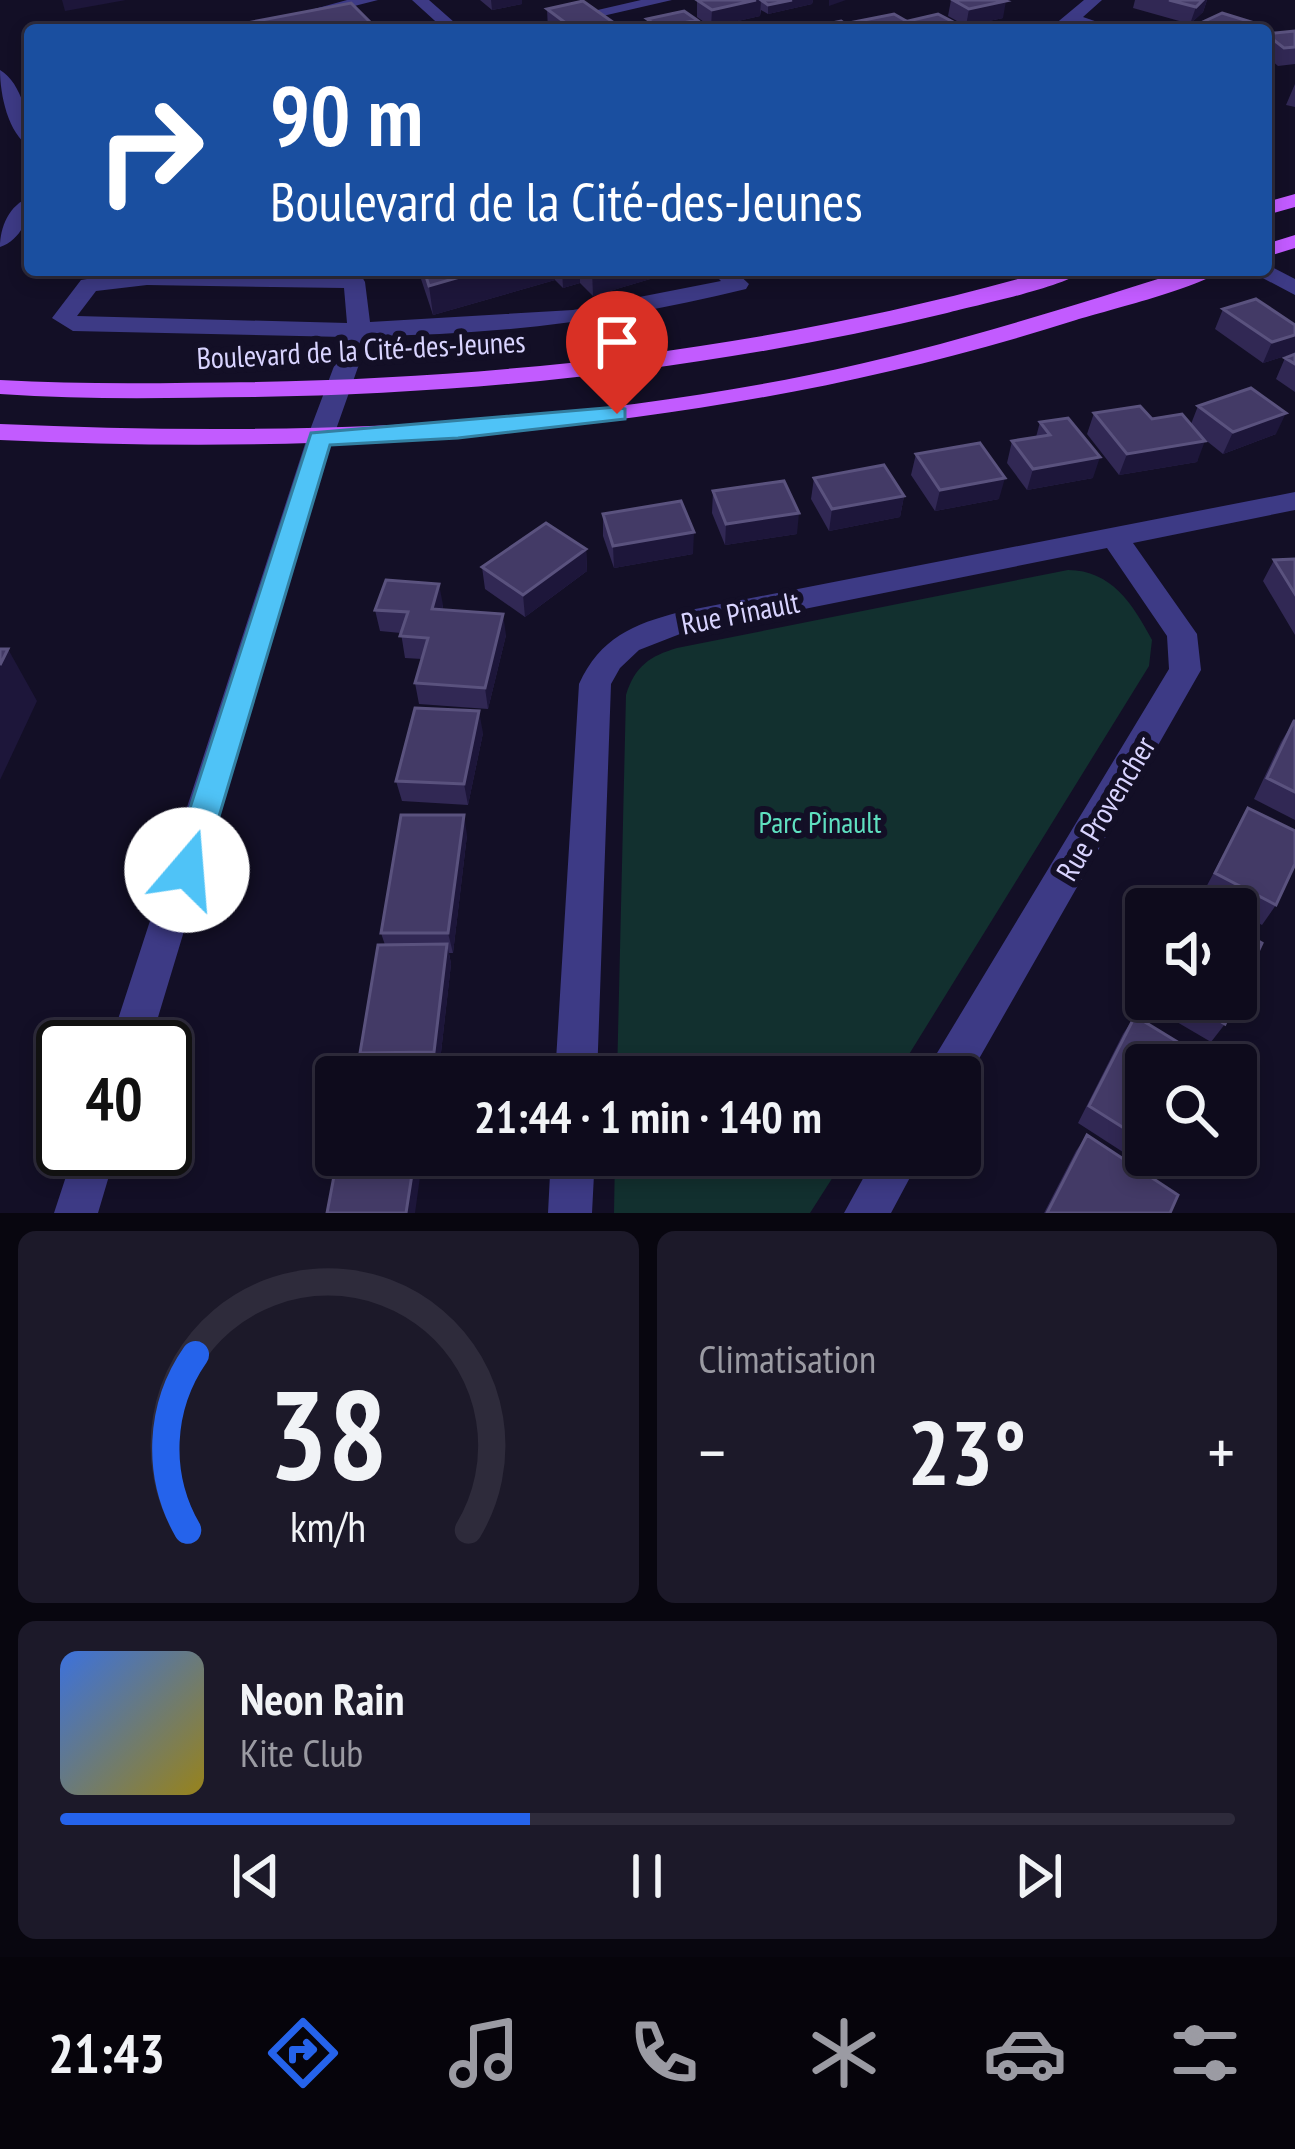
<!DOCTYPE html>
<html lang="fr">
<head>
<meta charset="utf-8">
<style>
	body { margin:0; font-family:"PT Sans Narrow",sans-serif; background:#1c1929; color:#f1f3f6; height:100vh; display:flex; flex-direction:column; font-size:45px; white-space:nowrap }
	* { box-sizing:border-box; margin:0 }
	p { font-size:39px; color:#9b9ba3 }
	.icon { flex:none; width:66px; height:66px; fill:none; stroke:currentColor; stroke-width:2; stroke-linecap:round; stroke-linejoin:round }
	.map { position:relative; height:1213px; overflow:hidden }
	.side { display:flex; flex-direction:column; gap:18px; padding:18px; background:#08060f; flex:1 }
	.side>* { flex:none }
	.hud { position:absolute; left:24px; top:24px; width:1248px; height:252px; border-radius:12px; box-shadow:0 6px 18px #0003,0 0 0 3px #2e2b3b; background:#1a4fa0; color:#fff; overflow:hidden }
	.controls { position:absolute; left:1125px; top:888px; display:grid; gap:24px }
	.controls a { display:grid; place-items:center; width:132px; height:132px; border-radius:12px; background:#0e0b1c; box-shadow:0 6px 18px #0003,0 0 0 3px #2e2b3b; font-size:60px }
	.speed { position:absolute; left:36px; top:1020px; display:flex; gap:24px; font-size:60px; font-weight:700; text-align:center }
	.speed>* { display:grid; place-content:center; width:156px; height:156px; border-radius:50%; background:#0e0b1c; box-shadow:0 6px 18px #0003,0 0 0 3px #2e2b3b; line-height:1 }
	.speed .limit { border:6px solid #111; border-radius:18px; background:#fff; color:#111 }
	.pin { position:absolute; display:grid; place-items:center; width:102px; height:102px; color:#fff; margin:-123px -51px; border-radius:50% 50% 50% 0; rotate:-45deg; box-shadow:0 0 12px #0007 }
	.pin .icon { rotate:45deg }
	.me { position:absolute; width:132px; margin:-66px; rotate:18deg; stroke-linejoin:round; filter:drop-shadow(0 0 9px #0008) }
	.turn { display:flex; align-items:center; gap:42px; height:252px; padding:0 48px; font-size:54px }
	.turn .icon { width:156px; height:156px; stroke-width:2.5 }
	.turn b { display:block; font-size:84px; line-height:102px }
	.big { font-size:90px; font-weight:700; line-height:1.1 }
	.side .card { flex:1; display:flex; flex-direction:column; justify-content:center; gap:18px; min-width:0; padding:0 42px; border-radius:18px; background:#1c1929 }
	.side .dial { align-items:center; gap:0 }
	.dial svg { height:312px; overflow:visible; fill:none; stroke:#2e2b3b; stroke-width:7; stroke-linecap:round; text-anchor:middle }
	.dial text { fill:#f1f3f6; stroke:none }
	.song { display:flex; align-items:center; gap:36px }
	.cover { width:144px; height:144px; border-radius:18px; background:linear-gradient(135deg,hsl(220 70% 55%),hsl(50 70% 35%)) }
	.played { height:12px; border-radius:6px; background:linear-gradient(90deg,#2563eb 40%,#2e2b3b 40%) }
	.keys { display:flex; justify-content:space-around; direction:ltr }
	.heat { display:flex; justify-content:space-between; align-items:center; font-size:66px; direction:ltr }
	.side .tiles { flex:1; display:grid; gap:18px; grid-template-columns:1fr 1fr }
	.card:last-child { grid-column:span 2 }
	.trip { position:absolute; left:315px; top:1056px; width:666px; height:120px; border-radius:12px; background:#0e0b1c; box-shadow:0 6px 18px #0003,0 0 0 3px #2e2b3b; font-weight:700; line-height:120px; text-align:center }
	.menu { display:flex; height:192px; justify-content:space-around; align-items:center; background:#06040b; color:#9b9ba3 }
	.menu .icon { width:84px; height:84px }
	.menu .active { color:#2563eb }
	.menu b { font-size:54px; color:#f1f3f6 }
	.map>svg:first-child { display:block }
</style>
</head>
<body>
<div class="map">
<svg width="1295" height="1213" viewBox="0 0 1295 1213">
	<rect width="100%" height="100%" fill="#130f26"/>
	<path fill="#12302f" d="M1068 570C1111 570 1133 604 1152 640L1149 666 895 1077H617L626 695C635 666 650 656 677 648Z
		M615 1155H847L810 1213H614Z"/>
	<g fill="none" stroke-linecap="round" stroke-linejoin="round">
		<path fill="#3d3a85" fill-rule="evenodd" d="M347 0H378L315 16 307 11Z
			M412 0H429L463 30H445Z
			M641 0H672L542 30H511Z
			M1084 0H1102L1083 17 1121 30 1074 24 1066 30H1048Z
			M0 70C22 83 30 121 30 147 8 134 0 94 0 70Z
			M30 197C30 217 21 240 0 247 0 227 9 205 30 197Z
			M1266 264 1295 279V295L1257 275 1254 270H1266Z
			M142 270 338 275 336 270H358L365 282 370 322 573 310 721 281 710 270H734L749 284 746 289C621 320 497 335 369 336L333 438 149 1047H109L307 438 345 337 73 331 52 318 81 280ZM147 285 344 288 347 323 77 316 96 291Z
			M1295 492V510L1133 543 1197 634 1201 670 960 1092V1077H925L931 1063 1169 669 1167 636 1107 548 680 634 639 650 620 668 611 684 597 1077H555L579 684C600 638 633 624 680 612Z
			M75 1149H117L98 1213H54Z
			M551 1155H595L592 1213H548Z
			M876 1155H922L891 1213H844Z"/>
		<path fill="#c25bff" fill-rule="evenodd" d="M1295 194V207L1266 215V202Z
			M1295 235V248L1266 257V244Z
			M1050 270H1085C1065 287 977 305 947 313 719 368 489 393 254 397 170 398 85 400 0 394V380C85 385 171 383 256 382 526 377 790 345 1050 270Z
			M1187 270H1221C1200 288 1108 310 1076 320 727 431 365 457 0 440V424C271 436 542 429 809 375 938 349 1062 309 1187 270Z"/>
	</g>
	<path fill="#312854" d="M480 0H522V4L492 10Z
		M697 0H813L812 4 768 14 761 10 760 16 711 27 697 17Z
		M951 0H1003V18L966 26 948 16Z
		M1135 0H1207L1203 12 1190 24 1133 8Z
		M547 9 624 30H548Z
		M647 19 697 29 649 30 647 28Z
		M1205 21 1263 30H1202Z
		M854 22H908L954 30H807L808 28 854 30Z
		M1295 31V64L1278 66 1266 56V33Z
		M1295 84V107L1286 105Z
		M418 270H667V274L593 296 580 283 563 288 555 280 433 315Z
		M1223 309 1295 353 1263 363 1215 329Z
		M1295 354V392L1276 379 1285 358Z
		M1198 406 1276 434 1223 454 1203 438 1197 462 1119 475 1087 434 1094 413 1191 424Z
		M1040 422 1093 478 1027 490 1007 463 1012 441 1036 437Z
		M916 454 999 499 935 511 911 475Z
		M814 478 904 496 900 517 829 531 811 499Z
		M713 491 797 534 725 545 712 513Z
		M603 514 693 554 614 568 603 536Z
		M586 549 587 571 525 617 485 589 482 567Z
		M1295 559V635L1263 581 1274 560Z
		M443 605 442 610 506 635 488 709 419 704 415 683 422 659 405 658 401 633 380 631 375 610Z
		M1294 721H1295V820L1254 799 1281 742Z
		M483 733 468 805 402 801 396 781Z
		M1248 808 1276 905 1262 925 1236 911V909H1232L1203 893Z
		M467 835 453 953H449L451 964 439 1070 367 1071 360 1053 385 945 381 933Z
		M1151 999H1236L1225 1024 1211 1042 1148 1005Z
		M1135 1016 1146 1065V1155H1172L1157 1174 1078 1123 1123 1034Z
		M1087 1135 1170 1213H1044L1076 1151Z"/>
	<path fill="#1d163a" d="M62 0H126L65 11Z
		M491 0H522V4L492 10Z
		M756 0H761L760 16 711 27 712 10Z
		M792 0H813L812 4 768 14V5Z
		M829 0H846L829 6Z
		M1203 0H1207L1203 12 1190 24 1196 7Z
		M1006 1 1003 18 966 26 969 9Z
		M697 20V29L660 30V28Z
		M955 23 954 30H927Z
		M484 270H555V280L433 315 429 286Z
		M562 270H580V283L563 288Z
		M592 270H667V274L593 296Z
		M1295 335V353L1263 363 1272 342Z
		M1286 413 1276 434 1223 454 1233 432Z
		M1205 441 1197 462 1119 475 1127 454Z
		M1100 457 1093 478 1027 490 1033 469Z
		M1005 478 999 499 935 511 940 490Z
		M904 496 900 517 829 531 832 509Z
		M799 513 797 534 725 545 726 524Z
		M694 532 693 554 614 568 613 546Z
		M586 549 587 571 525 617 523 595Z
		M439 584 443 605 436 631 432 609Z
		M503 614 506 635 488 709 485 688Z
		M8 649 37 701 0 780V665Z
		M479 711 483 733 468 805 464 784Z
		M464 815 467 835 453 953 448 933Z
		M447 944 451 964 439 1070 434 1052Z
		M415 1155H423L415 1213H406Z"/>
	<path fill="#433a66" stroke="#5a527e" stroke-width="3" d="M697 0H756L712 10Z
		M761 0H792L768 5Z
		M953 0H1003L1006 1 969 9Z
		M1169 0H1203L1196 7Z
		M583 1 624 30H575L547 9Z
		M351 3 378 30H210Z
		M684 11 697 20 660 28 647 19Z
		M1222 13 1264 26 1257 30H1233L1205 21Z
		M894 14 915 26 896 30H867L854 22Z
		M938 14 955 23 925 30 908 21Z
		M841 21 854 30H810L808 28Z
		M1295 31V47L1284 48 1266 34Z
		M424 270H484L429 286Z
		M1256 299 1295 325V335L1272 342 1223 309Z
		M1295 354V364L1285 358Z
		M1251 388 1286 413 1233 432 1198 406Z
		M1140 406 1152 419 1182 414 1205 441 1127 454 1094 413Z
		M1068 418 1100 457 1033 469 1012 441 1050 435 1040 422Z
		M980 443 1005 478 940 490 916 454Z
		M884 465 904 496 832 509 814 478Z
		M784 481 799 513 726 524 713 491Z
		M681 501 694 532 613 546 603 514Z
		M546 523 586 549 523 595 482 567Z
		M1295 559V594L1274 560Z
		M386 580 439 584 432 609 503 614 485 688 415 683 428 638 400 636 408 612 375 610Z
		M0 649H8L0 665Z
		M415 708 479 711 464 784 396 781Z
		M1294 721H1295V792L1267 778Z
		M1248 808 1295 831V864L1276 905 1215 873Z
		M401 815H464L448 933H381Z
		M1236 928 1262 943 1225 1024 1183 999H1236Z
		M447 944 434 1052 360 1053 378 945Z
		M1135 1016 1212 1063 1211 1065H1146V1142L1089 1106Z
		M1087 1135 1178 1195 1170 1213H1047Z
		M338 1155H415L406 1213H327Z"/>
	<path fill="#4fc3f7" stroke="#337fa1" stroke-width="3" d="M617 407 625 409V419L458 438 330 445 203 870 199 880 187 884 175 880 170 870 311 433Z"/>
	<g text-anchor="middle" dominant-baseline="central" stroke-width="12" stroke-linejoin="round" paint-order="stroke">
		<g font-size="30" fill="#d9d4ff" stroke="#130f26">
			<text transform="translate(361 349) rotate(-3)">Boulevard de la Cité-des-Jeunes</text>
			<text transform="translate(740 612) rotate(-11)">Rue Pinault</text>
			<text transform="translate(1105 808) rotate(-59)">Rue Provencher</text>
		</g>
		<g font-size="30" fill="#5fe0c0" stroke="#130f26">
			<text x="820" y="821">Parc Pinault</text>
		</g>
	</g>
</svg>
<div class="controls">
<a><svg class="icon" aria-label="sound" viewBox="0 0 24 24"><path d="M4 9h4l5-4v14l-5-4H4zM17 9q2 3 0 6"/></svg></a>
<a><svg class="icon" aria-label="search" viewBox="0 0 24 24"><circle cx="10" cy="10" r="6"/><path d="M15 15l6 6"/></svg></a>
</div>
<div class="speed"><div class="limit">40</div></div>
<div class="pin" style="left:617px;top:414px;background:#d93025"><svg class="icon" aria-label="arrive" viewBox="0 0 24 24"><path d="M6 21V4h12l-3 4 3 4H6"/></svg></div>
<svg class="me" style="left:187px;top:870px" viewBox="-20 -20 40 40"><circle r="19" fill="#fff"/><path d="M0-13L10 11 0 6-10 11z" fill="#4fc3f7"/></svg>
<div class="trip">21:44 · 1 min · 140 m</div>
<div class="hud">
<div class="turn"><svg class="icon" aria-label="right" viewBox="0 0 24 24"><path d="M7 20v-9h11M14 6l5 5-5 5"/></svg><div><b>90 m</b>Boulevard de la Cité-des-Jeunes</div></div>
</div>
</div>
<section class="side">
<div class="tiles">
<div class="card dial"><svg viewBox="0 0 100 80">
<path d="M14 69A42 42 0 1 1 86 69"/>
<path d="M14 69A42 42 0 0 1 16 24" stroke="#2563eb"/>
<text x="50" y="56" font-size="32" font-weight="700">38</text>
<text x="50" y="72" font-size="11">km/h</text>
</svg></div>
<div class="card"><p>Climatisation</p>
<div class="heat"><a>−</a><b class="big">23°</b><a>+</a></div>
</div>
<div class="card">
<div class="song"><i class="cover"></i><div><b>Neon Rain</b><p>Kite Club</p></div></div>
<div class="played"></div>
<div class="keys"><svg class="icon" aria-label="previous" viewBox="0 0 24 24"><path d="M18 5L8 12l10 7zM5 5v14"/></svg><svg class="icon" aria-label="pause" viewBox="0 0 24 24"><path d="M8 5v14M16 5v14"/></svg><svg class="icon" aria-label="next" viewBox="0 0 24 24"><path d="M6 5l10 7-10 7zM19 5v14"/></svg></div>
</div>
</div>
</section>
<nav class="menu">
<b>21:43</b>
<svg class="icon active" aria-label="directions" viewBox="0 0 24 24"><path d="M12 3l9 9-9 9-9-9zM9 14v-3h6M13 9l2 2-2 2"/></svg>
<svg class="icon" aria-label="music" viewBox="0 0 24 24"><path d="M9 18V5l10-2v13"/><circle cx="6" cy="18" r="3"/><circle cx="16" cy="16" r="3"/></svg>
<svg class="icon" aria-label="phone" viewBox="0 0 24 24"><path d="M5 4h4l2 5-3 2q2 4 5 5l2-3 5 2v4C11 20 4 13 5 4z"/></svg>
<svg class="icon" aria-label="climate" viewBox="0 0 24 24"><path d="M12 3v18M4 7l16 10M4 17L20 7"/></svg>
<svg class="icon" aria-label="car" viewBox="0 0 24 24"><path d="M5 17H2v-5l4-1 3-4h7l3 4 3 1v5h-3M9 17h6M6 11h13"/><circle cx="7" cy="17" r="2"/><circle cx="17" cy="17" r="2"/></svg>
<svg class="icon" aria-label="filters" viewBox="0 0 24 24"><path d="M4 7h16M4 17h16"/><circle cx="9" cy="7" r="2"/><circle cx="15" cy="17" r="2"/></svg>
</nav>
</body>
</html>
